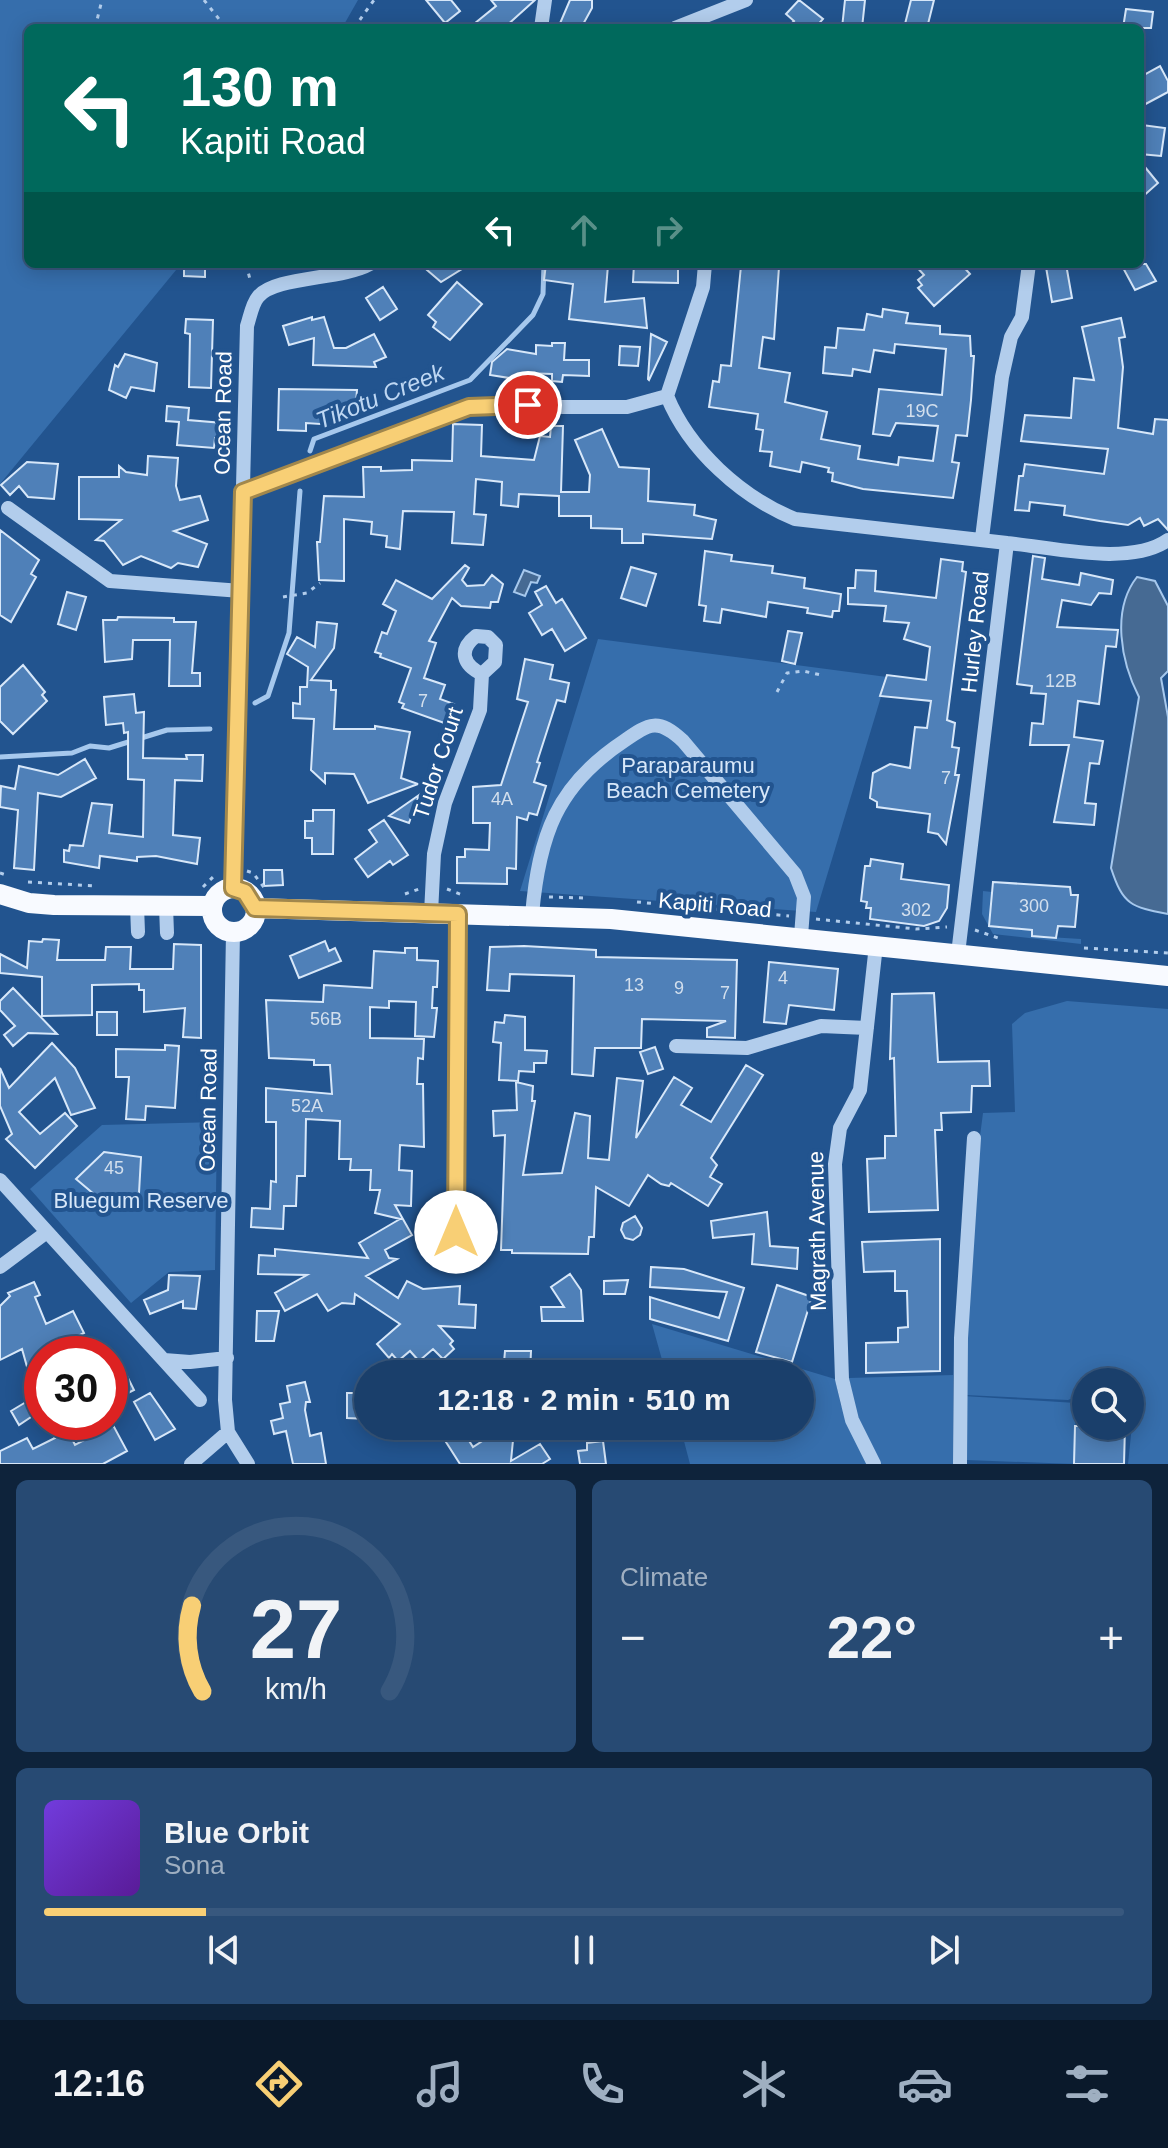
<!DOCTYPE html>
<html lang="en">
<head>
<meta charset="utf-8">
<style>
	body { margin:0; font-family:Arial,sans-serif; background:#274a73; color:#f1f3f6; height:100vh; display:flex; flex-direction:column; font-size:30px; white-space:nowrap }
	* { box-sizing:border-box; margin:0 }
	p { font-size:26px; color:#9fafc1 }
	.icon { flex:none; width:44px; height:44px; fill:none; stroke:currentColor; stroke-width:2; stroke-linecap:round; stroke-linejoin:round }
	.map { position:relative; height:1464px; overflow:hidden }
	.panel { display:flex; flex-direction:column; gap:16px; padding:16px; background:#0e233b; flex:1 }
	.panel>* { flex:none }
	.banner { position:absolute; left:24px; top:24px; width:1120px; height:244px; border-radius:12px; box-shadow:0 4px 20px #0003,0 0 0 2px #38587e; background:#00695c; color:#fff; overflow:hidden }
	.fabs { position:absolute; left:1072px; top:1368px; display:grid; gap:16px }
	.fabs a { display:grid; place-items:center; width:72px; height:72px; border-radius:50%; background:#1a3f6b; box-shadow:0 4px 20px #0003,0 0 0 2px #38587e; font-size:40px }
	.speed { position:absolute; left:24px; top:1336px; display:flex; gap:16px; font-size:40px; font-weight:700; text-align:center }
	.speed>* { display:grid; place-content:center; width:104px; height:104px; border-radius:50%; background:#1a3f6b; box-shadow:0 4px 20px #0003,0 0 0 2px #38587e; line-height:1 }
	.speed .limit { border:12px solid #d22; background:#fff; color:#111 }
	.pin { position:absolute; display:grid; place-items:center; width:68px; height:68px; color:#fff; margin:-34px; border:4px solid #fff; border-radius:50%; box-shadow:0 2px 8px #0007 }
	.me { position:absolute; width:88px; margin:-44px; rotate:0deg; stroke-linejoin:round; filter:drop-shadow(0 0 6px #0008) }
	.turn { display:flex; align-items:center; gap:28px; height:168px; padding:0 24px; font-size:36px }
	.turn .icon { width:104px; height:104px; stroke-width:2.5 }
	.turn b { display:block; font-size:56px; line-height:68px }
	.lanes { display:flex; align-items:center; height:76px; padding:0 24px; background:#0003; justify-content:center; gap:40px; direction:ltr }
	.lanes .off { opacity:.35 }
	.big { font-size:60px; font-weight:600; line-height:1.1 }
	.panel .widget { flex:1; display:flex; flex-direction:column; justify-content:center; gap:12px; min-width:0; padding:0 28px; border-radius:12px; background:#274a73 }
	.panel .dial { align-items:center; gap:0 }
	.dial svg { height:208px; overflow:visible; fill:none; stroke:#38587e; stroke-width:7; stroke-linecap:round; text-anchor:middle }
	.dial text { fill:#f1f3f6; stroke:none }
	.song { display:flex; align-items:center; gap:24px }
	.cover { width:96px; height:96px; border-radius:12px; background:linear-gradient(135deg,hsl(260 70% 55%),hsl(270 70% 35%)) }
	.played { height:8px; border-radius:4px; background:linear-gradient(90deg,#f8cf75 15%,#38587e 15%) }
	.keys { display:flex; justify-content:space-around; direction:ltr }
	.heat { display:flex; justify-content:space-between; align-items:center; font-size:44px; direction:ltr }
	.panel .tiles { flex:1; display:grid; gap:16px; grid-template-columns:1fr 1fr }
	.widget:last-child { grid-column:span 2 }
	.trip { position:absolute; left:354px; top:1360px; width:460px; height:80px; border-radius:40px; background:#1a3f6b; box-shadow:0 4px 20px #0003,0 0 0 2px #38587e; font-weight:600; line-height:80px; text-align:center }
	.dock { display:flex; height:128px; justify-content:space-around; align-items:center; background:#0a192b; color:#9fafc1 }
	.dock .icon { width:56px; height:56px }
	.dock .on { color:#f8cf75 }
	.dock b { font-size:36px; color:#f1f3f6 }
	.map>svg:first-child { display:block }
</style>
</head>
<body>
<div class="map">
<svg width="1168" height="1464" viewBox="0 0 1168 1464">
	<rect width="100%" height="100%" fill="#22548f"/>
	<path fill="#366eac" d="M0 0H358L342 28H28V264H181L0 484Z
		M598 639 887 677 816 912 520 891Z
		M983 891 992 892 989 926 1032 930V936L1081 939V944L993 934 982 914Z
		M1067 1001 1168 1009V1464H1128L1134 1406 1130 1382 1093 1381 1076 1387 1075 1397 1068 1400 965 1395 972 1198 983 1113 1015 1112 1012 1024 1025 1013Z
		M217 1122 215 1270 169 1272 131 1303 30 1189 102 1125Z
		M652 1324 835 1379 841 1405 867 1464H690L680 1426H800V1374H666Z
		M953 1375V1464H880L858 1423 849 1378Z
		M964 1396 1076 1403 1074 1464 966 1460Z"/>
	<path fill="#466a93" stroke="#a6c8ed" stroke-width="2" d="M524 570 540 576 537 583 531 582 525 596 514 592Z
		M1137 577 1155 581 1168 606V671L1161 678 1168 717V914C1131 907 1123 905 1111 868L1139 697C1121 662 1111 610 1137 577Z"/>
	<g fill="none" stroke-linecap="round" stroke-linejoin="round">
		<path stroke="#a6c8ed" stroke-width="5" d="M310 451 314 439 470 380 533 315 543 294 544 264
			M255 703 268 696 289 633 300 491
			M0 757 72 753 90 746 109 748 167 730 210 729"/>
	</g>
	<path fill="#4f80b8" stroke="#d7e7f9" stroke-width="2" d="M426 0H451L460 11 445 23Z
		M491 0H535L504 28H469L496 6Z
		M570 0H592V8L581 28H558Z
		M799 0 823 19 815 28H787L794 21 786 14Z
		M845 0H865L862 28H842Z
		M911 0H934L927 28H904Z
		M1126 9 1153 12 1151 28H1123Z
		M1160 66 1168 81V92L1140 107V77Z
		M1142 125 1165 128 1161 156 1140 154Z
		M1140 161 1158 183 1140 199Z
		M184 264H205V277L184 276Z
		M420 264H470L441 282Z
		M546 264 608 265 605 302 644 298 647 328 569 319 573 284 544 280Z
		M634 264 678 267V283L633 282Z
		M758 264 779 267 774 339 763 337 759 368 790 373 785 402 827 412 821 439 860 446 858 459 898 465 899 457 933 461 938 426 896 423 890 436 873 434 879 389 942 395 946 349 895 344 894 353 874 350 870 372 853 369 852 376 823 373 825 347 836 348 838 328 864 330 867 314 882 317 883 309 908 313 906 323 940 326V334L970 336 971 356H974L971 400 967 436 956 435 952 462 959 463 953 498 863 489 832 481 833 473 828 472 829 468 802 462 800 472 770 466 772 452 760 451 763 430 756 429 758 414 709 407 713 381 719 382 721 365 731 366 741 266 757 268Z
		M914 264H961L970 274 934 306 918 288 922 285 918 280 924 275Z
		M1066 264 1072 298 1052 302 1046 267Z
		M1121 264H1146L1156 281 1135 290Z
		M457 282 482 304 450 340 433 327 436 322 428 315Z
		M383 287 397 309 380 320 366 298Z
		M312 317V320L324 317 334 348H346L374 334 386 357 374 362 376 367 313 365 314 338 289 345 283 326Z
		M1121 318 1125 337 1119 338 1123 367 1118 428 1153 434 1155 419 1168 420V530L1158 519 1144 526 1140 518 1128 525 1100 521 1064 515 1065 506 1030 502 1029 511 1015 510 1019 476H1023L1025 464 1104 474 1108 449 1021 441 1025 415 1071 418 1074 378 1094 380 1082 327Z
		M186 319 213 320 211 388 189 387 190 334 185 333Z
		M651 334 667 342 649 380 648 379Z
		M552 343H565L564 360H589V376L563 375 562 382 552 381V374L524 373 522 380 490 375 492 362 507 349 536 354V345L552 346Z
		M620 346 640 347 638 366 619 365Z
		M125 354 157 363 154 391 131 387 126 398 109 390 115 365 118 367Z
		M279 389 357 390 355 416 335 414V425L306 423V431L278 430Z
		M167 406 189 408 188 420 223 423 221 438H215L214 448 177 445 179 422 166 421Z
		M453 424 482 425 481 456 534 460 540 436 550 437 551 426H563L561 492H589L590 475 575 440 602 429 619 467 649 469 648 501 695 505 694 515 716 520 712 539 643 534V543H622V529L591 528V516H559V496L519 494 518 507 501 505 502 482 476 479 474 514 486 515 483 545 452 543 454 512 403 511 400 549 386 547 387 536 371 534 372 522 344 519V581L319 580 317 542H320L324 496 364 497 363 467H381V471L412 470V460L452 461Z
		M148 456 178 458 176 486 180 500 200 496 208 520 174 531 207 544 198 567 178 563 171 568 141 556 123 565 104 541 96 540 121 520 79 519V477H119V466L126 472 147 475Z
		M27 462 58 464 54 499 28 497 19 486 10 495 1 485Z
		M0 530 39 560 31 574 36 577 11 622 0 615Z
		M705 551 732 555 731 561 773 566 772 573 805 578 804 588 841 594 839 611H833L832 617 807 613 808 608 768 602 766 617 722 609 720 623 704 621 706 606 699 605Z
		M1033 556 1045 558 1042 579 1079 585 1081 573 1113 580 1111 594 1099 593 1091 605 1062 600 1057 627 1118 630 1116 647 1106 646 1099 704 1078 701 1074 737 1103 741 1099 764 1090 763 1085 803 1096 804 1094 825 1054 822 1069 745H1030L1032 723 1043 724 1046 694 1031 693 1032 686 1017 684Z
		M941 559 963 562 962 571 966 572 947 720 955 723 952 747 959 748 955 775H959L946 844 938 834 928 832 930 814 877 807V802L870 798 873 773 890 764 910 768 915 727 927 728 931 701 880 696 887 675 926 680 930 647 904 639 909 623 884 621 886 606 848 604V588H855L856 570 876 571 875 591 936 598Z
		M465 565 469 568 462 580 467 586 484 585 492 575 503 584 498 602H491L490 608 461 606 452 598 429 641 436 643 424 678 445 685 440 699 454 704 447 724 402 708 404 704 399 702 411 668 380 657 381 654 375 652 382 632 387 634 396 611 383 604 396 580 432 599Z
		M631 567 656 574 646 606 621 598Z
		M546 586 556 603 562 599 586 638 565 651 552 629 542 635 529 613 542 605 535 592Z
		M67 592 86 597 76 630 58 624Z
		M118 617 174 618V622H196L192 673H200V686H169L170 640H133L132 659 105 662 103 620H117Z
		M317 622 337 624 334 648 311 680 331 681V690H336L334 729H375V726L410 732 401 778 418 784 368 803 354 774 325 773V783L311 770 314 719 293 718V703L300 704V687H307L308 667 287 654 297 637 315 647Z
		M788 631 802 633 795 664 782 661Z
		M525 659 553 665 550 679 569 683 565 702 557 700 537 762 540 763 534 782 546 786 537 815 529 813 527 820 517 817 516 869 507 868V884L457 883V857H465V849L489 850 490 823H473V787L501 785 528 702 517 699Z
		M23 665 45 692 42 695 47 701 13 734 0 721V687Z
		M134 694 136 713 144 712 143 758 187 759 186 755H203L202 781 175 780 173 835 200 838 197 864 156 856 137 857V861L100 856 99 868 64 862V850L69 851 70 845 83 846 92 803 112 805 109 833 143 837 144 780 128 779V732L124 733 123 723 106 725 104 697Z
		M85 759 96 778 61 797 38 793 34 870 14 868 18 810 0 807 1 786 15 789 19 766 58 775Z
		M419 795 409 823 389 816Z
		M313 810H334L333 854H312V838H305V821H313Z
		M384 820 408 855 393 865 390 861 368 877 355 859 377 842 369 830Z
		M871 859 903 864 901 879 949 885 947 908 939 921 924 926 870 919 871 908H866L867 902 861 901 865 866H870Z
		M264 870H282L283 885 264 886Z
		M993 882 1070 887 1071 895H1078L1075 927 1058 926 1056 938 1032 936V930L989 926Z
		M43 939 59 940 57 960H105L106 947H131L130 969H173L174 944 201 945V1038L183 1037 185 1008 144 1012V990H139V984L92 985V1015L42 1016V977L0 973V954L27 968 29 941 42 942Z
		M325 941 329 951 335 948 341 961 299 978 290 956Z
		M524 946 596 950V957L737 960 735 1038 707 1037V1028L726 1021 642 1019 641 1048H595L593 1076 572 1074 574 976 510 974 509 991 487 990 490 947Z
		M405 948H417V960L438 961 437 987H433L432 1008H437L434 1037 415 1036 416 1002 389 1001V1008L370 1007V1038L424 1039 423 1059 418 1058 417 1084H423L424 1147 400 1145 399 1170 412 1171 411 1206 395 1205 412 1235 385 1250 389 1258 397 1259 366 1276 398 1298 407 1281 423 1289 460 1286 459 1304 476 1305 475 1328 439 1326 453 1341 450 1344 454 1349 443 1359 433 1349 419 1361 410 1351 398 1361 392 1354 389 1358 377 1344 400 1324 355 1294 354 1304 342 1303 328 1311 317 1294 285 1311 275 1293 307 1275 258 1274 259 1255 275 1256V1249L368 1258 359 1243 400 1219 375 1213 380 1190H370L371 1170H350L351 1159H339L340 1121 306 1119 305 1176H297L296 1206H284L283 1229 251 1227 252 1208 270 1209 271 1181 276 1182V1122H266V1088L332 1094 330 1065H314V1060L269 1058 266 1000 323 1002 324 985 372 988 374 951 405 953Z
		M769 962 838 969 834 1010 789 1005 786 1024 764 1022Z
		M13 988 57 1034 28 1033 13 1046 4 1035 15 1026 0 1010V1001Z
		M934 993 938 1062 989 1061 990 1086H972L971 1112 941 1113 942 1130H935L938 1210 869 1212 867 1159 885 1158V1136H896L894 1058 890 1059 892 994Z
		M97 1012H117V1035H97Z
		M505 1015 525 1017V1050L547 1051 546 1063H534V1072L519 1071 518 1081 499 1080 501 1043 493 1042 495 1022 504 1023Z
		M52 1043 75 1068 95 1108 71 1115 55 1078 19 1112 40 1134 65 1113 77 1126 35 1168 6 1139 12 1134 0 1106V1068L9 1088Z
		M165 1045 179 1046 175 1108 146 1106 145 1120 126 1119 129 1077H116V1049L165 1050Z
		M655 1047 663 1069 648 1074 640 1052Z
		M746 1065 763 1075 711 1158 717 1165 710 1177 722 1184 708 1206 671 1183 669 1186 661 1184 648 1175 629 1206 596 1187 594 1237H589L588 1254 512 1253V1250H501L505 1135 494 1136 493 1111 517 1110 516 1082 533 1086 532 1101H535L523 1175 562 1173 575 1113 590 1116 588 1158 609 1160 617 1078 643 1081 636 1138 674 1077 692 1088 681 1105 711 1122Z
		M104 1152 141 1157 139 1193 107 1205 76 1179Z
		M767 1212 770 1246 798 1248 797 1269 752 1264 754 1234 713 1238 711 1221Z
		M635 1216 642 1228 640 1235 633 1240 625 1238 621 1230 623 1223Z
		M940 1239V1371L866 1373V1343L898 1342V1328L908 1327 907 1291H895V1271L864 1272 862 1242Z
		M651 1267 684 1269 744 1288 728 1341 650 1319V1297L719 1318 727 1292 650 1287Z
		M570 1274 581 1290 583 1321H542L541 1307H564L551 1287Z
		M169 1275 200 1276 196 1309 183 1308V1301L150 1314 144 1300 168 1290Z
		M628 1280 625 1294H604V1281Z
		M34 1282 40 1295 35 1297 46 1324 73 1311 84 1333 42 1354V1405L38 1406 22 1349 0 1360V1306L10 1296 8 1293Z
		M777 1285 812 1297 792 1362 756 1352Z
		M257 1311H279L274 1341H256Z
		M505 1351H531L530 1374H503Z
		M121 1364 134 1390 110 1402V1370Z
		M305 1382 310 1402H306L305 1410 310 1436 321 1433 326 1464H293L286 1431 274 1434 271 1421 283 1418 280 1404 290 1402 287 1386Z
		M150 1393 175 1429 155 1440 134 1402Z
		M347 1393H368V1419L347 1418Z
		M26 1402 34 1415 19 1425 11 1411Z
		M47 1422H64L75 1445 113 1425 127 1451 103 1464H0V1451L27 1438 33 1449 55 1438Z
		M1075 1426H1125L1124 1464H1074Z
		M491 1428 514 1430 511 1461 540 1444 550 1459 542 1464H460L446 1442 463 1431 473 1447 490 1436Z
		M603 1441 606 1464H580L578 1451 587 1450V1443Z"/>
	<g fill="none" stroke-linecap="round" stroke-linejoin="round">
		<path stroke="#b2cdec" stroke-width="3" stroke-dasharray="4 6" stroke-linecap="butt" d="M204 0 226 28
			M95 28 102 0
			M354 28 374 0
			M246 264 251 283
			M283 597 307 593 320 583
			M777 692 787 673 803 671 821 675
			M247 871 253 873 266 890
			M0 873 9 876
			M28 882 96 886
			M203 887 217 873
			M447 889 465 896
			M405 894 419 889
			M549 897 585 898
			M637 902 789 916
			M816 919 916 929 947 927
			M975 930 1001 939
			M1084 948 1168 953"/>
		<path stroke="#b2cdec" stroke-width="14" d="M541 28 545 0
			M675 28 746 0
			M667 396 703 287 705 264
			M243 492 469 407H627L667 396C689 450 741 497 795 519L1007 543 958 954
			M8 508 110 581 241 591
			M982 538 1002 377 1011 337 1022 317 1029 264
			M1007 543C1052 547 1130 567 1168 540
			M233 888 247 326C250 317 252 304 258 297 274 276 342 280 370 264
			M137 906 138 932
			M166 906 167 933
			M431 913 434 854 445 803 480 710 482 674C463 665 458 650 476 636L488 637 496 645 495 662 482 674
			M532 915C539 836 556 786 624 741 650 723 658 718 683 741L795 874 804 897 801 936
			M233 932 225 1400 228 1432 248 1464
			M676 1046 747 1048 821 1026 867 1028
			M0 1180 200 1400
			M456 1232 458 914
			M0 1267 47 1232
			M164 1360 190 1362 227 1358
			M191 1464 228 1432
			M874 1464 852 1420 842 1379 835 1164 840 1128 860 1090 876 945
			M960 1464 961 1338 974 1138"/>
		<path stroke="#f8faff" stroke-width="20" d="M212 910a22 22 0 1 1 44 0a22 22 0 1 1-44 0Z
			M0 894 29 903 54 905 212 906
			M255 908 611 919 1168 976"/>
	</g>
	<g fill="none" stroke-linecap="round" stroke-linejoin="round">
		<defs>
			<path id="route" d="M456 1232 458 914 255 908 245 892 233 888 243 492 469 407 528 405"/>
		</defs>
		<use href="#route" stroke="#a1874c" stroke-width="20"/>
		<use href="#route" stroke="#f8cf75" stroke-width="14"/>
	</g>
	<g text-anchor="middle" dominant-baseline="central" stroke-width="8" stroke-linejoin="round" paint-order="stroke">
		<g font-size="18" fill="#d3dfed">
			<text x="922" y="411">19C</text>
			<text x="1061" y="681">12B</text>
			<text x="423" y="701">7</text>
			<text x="946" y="778">7</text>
			<text x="502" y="799">4A</text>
			<text x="1034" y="906">300</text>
			<text x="916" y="910">302</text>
			<text x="783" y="978">4</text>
			<text x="634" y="985">13</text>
			<text x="679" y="988">9</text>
			<text x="725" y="993">7</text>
			<text x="326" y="1019">56B</text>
			<text x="307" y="1106">52A</text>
			<text x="114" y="1168">45</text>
		</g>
		<g font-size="22" fill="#fff" stroke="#22548f">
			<text transform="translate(223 413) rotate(-89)">Ocean Road</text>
			<text transform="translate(975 632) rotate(-84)">Hurley Road</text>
			<text transform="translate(438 763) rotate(-72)">Tudor Court</text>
			<text transform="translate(715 905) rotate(5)">Kapiti Road</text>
			<text transform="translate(208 1110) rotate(-89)">Ocean Road</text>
			<text transform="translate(817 1231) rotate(-91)">Magrath Avenue</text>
		</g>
		<g font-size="22" fill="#d7e7f9" stroke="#22548f">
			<text x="688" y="765">Paraparaumu<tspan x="688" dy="25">Beach Cemetery</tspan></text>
			<text x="141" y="1200">Bluegum Reserve</text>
		</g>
		<g font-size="24" font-style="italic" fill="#bed7f3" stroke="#22548f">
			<text transform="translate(380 396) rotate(-22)">Tikotu Creek</text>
		</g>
	</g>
</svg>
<div class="fabs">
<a><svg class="icon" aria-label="search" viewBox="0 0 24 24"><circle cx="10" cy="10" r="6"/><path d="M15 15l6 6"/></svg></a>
</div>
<div class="speed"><div class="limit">30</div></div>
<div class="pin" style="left:528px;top:405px;background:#d93025"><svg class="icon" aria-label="arrive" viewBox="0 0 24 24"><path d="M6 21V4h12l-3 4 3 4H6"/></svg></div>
<svg class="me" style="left:456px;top:1232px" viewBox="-20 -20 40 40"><circle r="19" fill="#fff"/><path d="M0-13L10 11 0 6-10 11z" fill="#f8cf75"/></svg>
<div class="trip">12:18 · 2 min · 510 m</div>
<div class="banner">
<div class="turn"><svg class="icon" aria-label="left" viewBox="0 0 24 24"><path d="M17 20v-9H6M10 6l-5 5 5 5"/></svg><div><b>130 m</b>Kapiti Road</div></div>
<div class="lanes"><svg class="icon" aria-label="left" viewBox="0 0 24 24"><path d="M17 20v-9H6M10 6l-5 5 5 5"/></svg><svg class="icon off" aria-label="ahead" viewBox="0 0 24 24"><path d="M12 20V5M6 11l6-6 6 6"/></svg><svg class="icon off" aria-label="right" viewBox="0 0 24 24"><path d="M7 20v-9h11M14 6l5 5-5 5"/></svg></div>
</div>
</div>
<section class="panel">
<div class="tiles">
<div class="widget dial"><svg viewBox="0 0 100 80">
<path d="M14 69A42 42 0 1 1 86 69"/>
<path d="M14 69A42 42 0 0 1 10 36" stroke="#f8cf75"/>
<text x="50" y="56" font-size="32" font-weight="700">27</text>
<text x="50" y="72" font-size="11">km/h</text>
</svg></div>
<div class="widget"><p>Climate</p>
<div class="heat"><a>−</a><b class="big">22°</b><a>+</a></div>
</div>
<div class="widget">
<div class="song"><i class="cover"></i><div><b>Blue Orbit</b><p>Sona</p></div></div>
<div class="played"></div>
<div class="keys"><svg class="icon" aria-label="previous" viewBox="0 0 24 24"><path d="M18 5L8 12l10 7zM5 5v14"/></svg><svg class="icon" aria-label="pause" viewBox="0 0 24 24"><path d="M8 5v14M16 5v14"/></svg><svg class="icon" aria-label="next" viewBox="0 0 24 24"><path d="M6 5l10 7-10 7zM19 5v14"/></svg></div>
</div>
</div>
</section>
<nav class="dock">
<b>12:16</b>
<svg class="icon on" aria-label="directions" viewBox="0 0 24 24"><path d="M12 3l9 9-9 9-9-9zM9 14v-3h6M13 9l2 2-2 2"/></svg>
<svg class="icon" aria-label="music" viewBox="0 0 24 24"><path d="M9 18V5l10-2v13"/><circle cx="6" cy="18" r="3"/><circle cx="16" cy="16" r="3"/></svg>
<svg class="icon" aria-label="phone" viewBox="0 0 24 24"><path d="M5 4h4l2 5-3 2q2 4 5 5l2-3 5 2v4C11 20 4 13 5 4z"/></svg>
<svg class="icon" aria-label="climate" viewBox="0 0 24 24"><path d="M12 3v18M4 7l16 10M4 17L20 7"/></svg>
<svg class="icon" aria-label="car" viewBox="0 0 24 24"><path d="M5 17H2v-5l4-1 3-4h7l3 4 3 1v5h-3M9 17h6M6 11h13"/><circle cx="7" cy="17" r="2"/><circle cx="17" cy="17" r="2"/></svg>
<svg class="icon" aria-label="filters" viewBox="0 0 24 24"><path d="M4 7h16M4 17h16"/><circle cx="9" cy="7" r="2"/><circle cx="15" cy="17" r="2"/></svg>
</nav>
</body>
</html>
